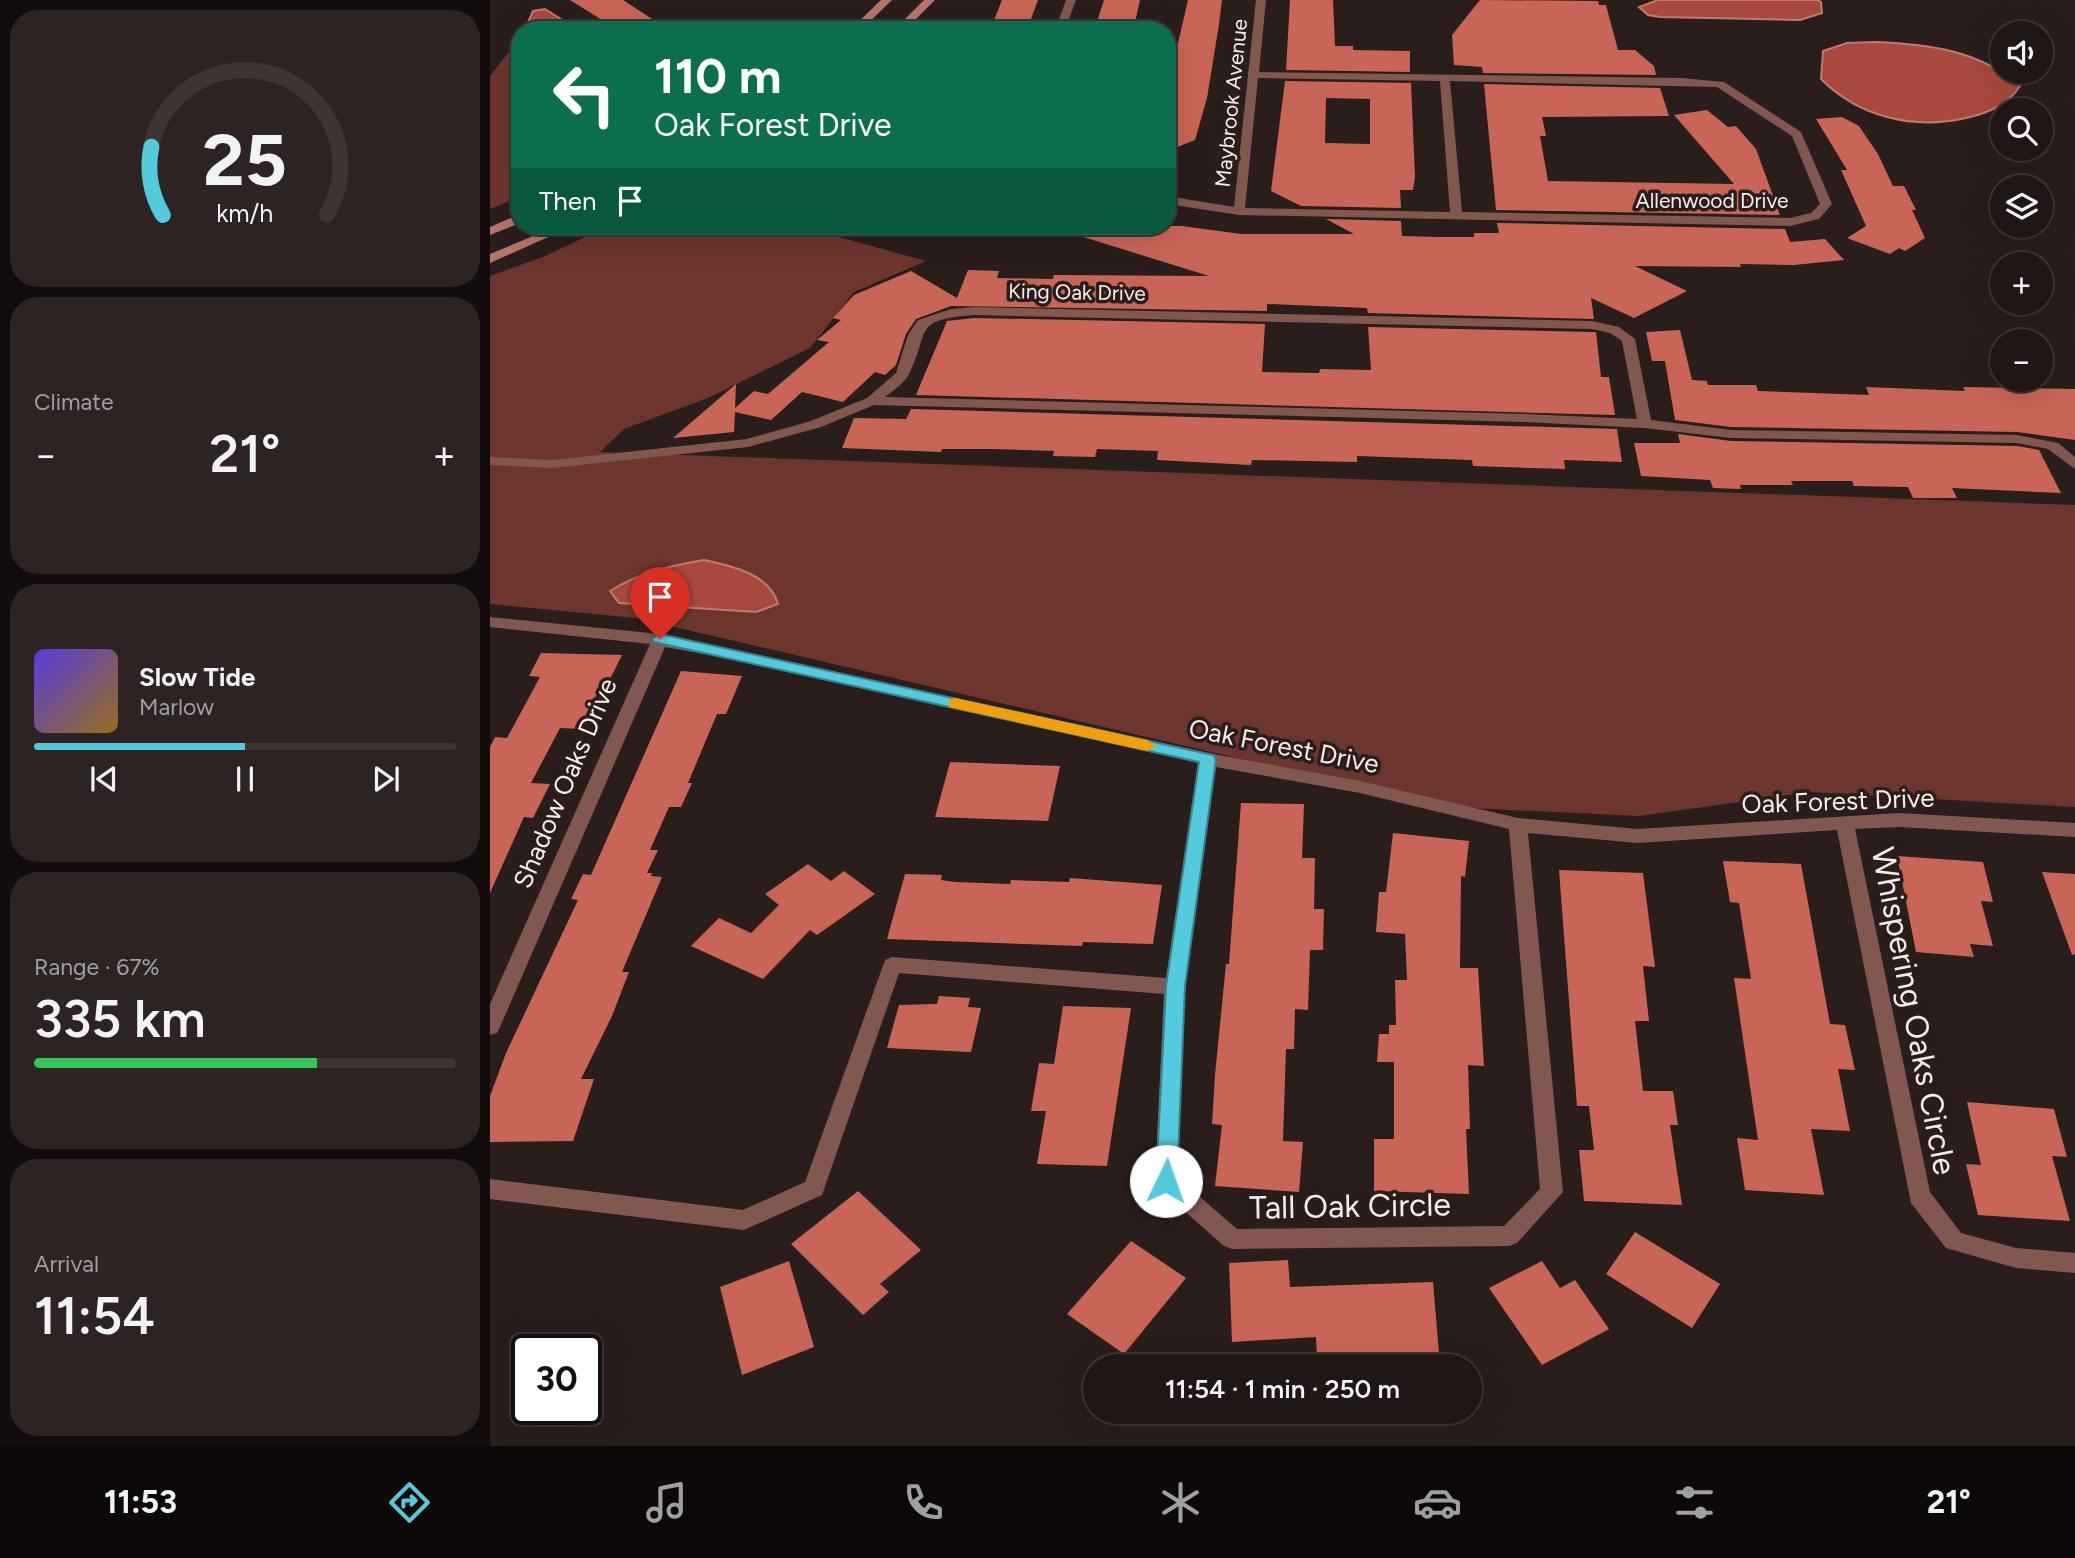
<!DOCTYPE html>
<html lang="en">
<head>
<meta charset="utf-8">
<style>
	body { margin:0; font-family:Figtree,sans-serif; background:#2d2322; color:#f1f3f6; height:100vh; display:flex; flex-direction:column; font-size:26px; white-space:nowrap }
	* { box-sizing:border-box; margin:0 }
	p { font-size:23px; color:#a29fa0 }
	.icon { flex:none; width:38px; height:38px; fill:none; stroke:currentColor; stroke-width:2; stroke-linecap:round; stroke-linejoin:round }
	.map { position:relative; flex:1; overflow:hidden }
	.drawer { display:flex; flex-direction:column; gap:10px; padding:10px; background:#120c0c; width:490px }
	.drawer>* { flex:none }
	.banner { position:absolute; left:21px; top:21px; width:665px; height:214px; border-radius:28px; box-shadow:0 7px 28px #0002,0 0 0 2px #3d3534; background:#0b6e4f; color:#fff; overflow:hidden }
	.fabs { position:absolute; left:1500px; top:21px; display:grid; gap:14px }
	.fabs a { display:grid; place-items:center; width:63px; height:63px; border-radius:50%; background:#201615; box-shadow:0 7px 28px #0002,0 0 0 2px #3d3534; font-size:35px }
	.speed { position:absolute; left:21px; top:1334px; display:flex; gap:14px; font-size:35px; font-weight:700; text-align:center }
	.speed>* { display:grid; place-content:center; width:91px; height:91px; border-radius:50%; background:#201615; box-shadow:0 7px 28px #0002,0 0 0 2px #3d3534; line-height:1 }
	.speed .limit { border:4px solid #111; border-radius:10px; background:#fff; color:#111 }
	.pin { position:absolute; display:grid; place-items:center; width:60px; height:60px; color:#fff; margin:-72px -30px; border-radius:50% 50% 50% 0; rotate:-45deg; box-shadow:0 0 7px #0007 }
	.pin .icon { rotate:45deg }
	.me { position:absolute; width:77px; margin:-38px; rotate:3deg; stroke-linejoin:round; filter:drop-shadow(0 0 5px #0008) }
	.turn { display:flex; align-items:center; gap:24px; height:147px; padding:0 28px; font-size:32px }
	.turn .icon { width:91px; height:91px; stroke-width:2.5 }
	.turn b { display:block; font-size:49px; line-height:60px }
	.then { display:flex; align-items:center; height:66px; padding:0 28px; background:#0003; gap:14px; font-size:26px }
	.big { font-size:52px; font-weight:600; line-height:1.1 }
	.drawer .widget { flex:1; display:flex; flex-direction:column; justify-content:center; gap:10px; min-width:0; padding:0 24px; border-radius:28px; background:#2d2322 }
	.drawer .dial { align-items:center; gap:0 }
	.dial svg { height:182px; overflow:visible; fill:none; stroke:#3d3534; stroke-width:7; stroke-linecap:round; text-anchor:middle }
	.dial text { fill:#f1f3f6; stroke:none }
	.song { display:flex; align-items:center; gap:21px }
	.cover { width:84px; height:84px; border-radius:10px; background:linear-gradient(135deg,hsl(250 70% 55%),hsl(40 70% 35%)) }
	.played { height:7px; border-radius:4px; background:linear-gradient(90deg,#54cadd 50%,#3d3534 50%) }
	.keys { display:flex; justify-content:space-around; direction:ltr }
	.heat { display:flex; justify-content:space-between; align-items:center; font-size:38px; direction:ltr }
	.charge { height:10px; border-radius:5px; background:linear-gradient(90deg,#34c759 67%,#3d3534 0) }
	.trip { position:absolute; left:593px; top:1354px; width:399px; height:70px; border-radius:35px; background:#201615; box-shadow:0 7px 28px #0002,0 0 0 2px #3d3534; font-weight:600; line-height:70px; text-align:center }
	.menu { display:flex; height:112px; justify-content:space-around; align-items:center; background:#0d0908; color:#a29fa0 }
	.menu .icon { width:49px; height:49px }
	.menu .current { color:#54cadd }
	.menu b { font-size:32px; color:#f1f3f6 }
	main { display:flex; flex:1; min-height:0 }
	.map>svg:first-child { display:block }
</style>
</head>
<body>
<main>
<section class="drawer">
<div class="widget dial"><svg viewBox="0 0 100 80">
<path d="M14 69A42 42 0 1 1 86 69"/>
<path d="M14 69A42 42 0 0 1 9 39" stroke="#54cadd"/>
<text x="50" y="56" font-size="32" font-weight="700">25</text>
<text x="50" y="72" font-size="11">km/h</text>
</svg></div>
<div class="widget"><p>Climate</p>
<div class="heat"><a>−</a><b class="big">21°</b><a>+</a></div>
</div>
<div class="widget">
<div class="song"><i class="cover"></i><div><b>Slow Tide</b><p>Marlow</p></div></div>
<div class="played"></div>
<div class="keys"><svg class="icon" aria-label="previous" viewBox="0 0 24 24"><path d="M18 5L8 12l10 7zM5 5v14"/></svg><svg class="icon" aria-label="pause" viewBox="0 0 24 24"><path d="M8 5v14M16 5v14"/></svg><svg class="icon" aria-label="next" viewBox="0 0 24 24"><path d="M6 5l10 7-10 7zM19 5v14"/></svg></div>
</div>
<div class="widget"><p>Range · 67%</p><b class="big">335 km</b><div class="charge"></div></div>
<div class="widget"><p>Arrival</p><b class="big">11:54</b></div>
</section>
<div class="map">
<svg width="1585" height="1446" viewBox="0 0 1585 1446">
	<rect width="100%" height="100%" fill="#2a1e1c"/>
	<path fill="#6c362e" d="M22 48 30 51V197L0 209V76Z
		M119 226H309L436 261 364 292 320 348 218 398 134 429 110 452 1585 505V807L1321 792 1149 816 957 807 146 618 0 604V276L53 257Z"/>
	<path fill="#a9493c" stroke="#c07a70" stroke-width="2" d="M1168 0H1327L1331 2 1332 13 1310 20 1170 17 1158 15 1149 7Z
		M55 9 88 30H40L36 27 43 11Z
		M1385 42C1438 44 1489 50 1530 86 1518 105 1498 113 1476 118 1423 130 1369 117 1331 79L1333 51 1357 43Z
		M214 560C241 566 279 573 288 604L266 612 129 603 120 591C150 572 179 566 214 560Z"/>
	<path fill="#c86556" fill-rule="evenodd" d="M80 0H133L179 30H128Z
		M512 0H548L537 30H500Z
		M614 0H650L644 27 605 28Z
		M698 0H732L729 24 717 98 705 140 677 151V78H680Z
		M800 0H843L845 46H863V50L920 51V72L796 70Z
		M990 0 1108 1 1109 5H1116L1128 50H1145L1164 66 1166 75 993 73 992 67 964 65 962 35Z
		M795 81 921 83 925 177 923 190H910L911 208 811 206 781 191ZM836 98 880 99V144L835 143Z
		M994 84 1170 88 1179 116 1052 117 1056 136H1050L1058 181 1244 184 1184 115 1217 110 1238 127 1246 126 1266 149 1290 215 1006 210Z
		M1352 117 1369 126 1388 154 1403 186H1414L1426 210H1422L1435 238 1415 251 1409 248 1400 254 1357 238 1376 226 1351 170H1357L1326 119Z
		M836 219 911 221 912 236 949 237H984V233H1009L1007 223 1295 229 1300 242 1335 239 1354 260 1304 265 1250 264 1251 267 1145 266 1197 291 1144 318 1101 298 1104 319 878 313 877 308 777 304V311L461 306 426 319 416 334 406 365 395 375 385 372 353 402 312 392 281 420 245 412 244 432 183 438 246 384 245 408 264 391 278 394 339 342 327 340 351 320 343 318 364 295 421 271 467 298 478 270 509 271 507 278 563 279 564 275 719 276 574 231 575 226H692L751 234H864Z
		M484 318 775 324 772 372 829 373 830 369 881 370 878 327 1102 332H1106L1111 377H1119L1125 415 426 395 457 321Z
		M1190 330 1202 380 1217 381 1218 385H1266L1268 391 1379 395 1376 387 1475 391 1473 387 1585 389V440L1527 432 1241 427 1185 420 1175 361H1162L1156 332Z
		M421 409 1127 429 1132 462 1074 460 1075 469 983 466 982 460 867 456V462L762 460 761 465 667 460 668 451 607 449 605 457 563 456 564 451 504 449H452L451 452 352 448 364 418 416 419Z
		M1188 434 1241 441 1527 446 1549 450 1571 493 1462 488 1467 498H1423L1418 487 1364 486 1362 481H1301L1303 485H1250L1251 489 1223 488 1220 480 1151 476 1144 443H1190Z
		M51 653 132 655 120 679H114L90 729 70 728 41 783 60 784 43 818 34 817 0 893V747L5 737 17 738 50 677 39 676Z
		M191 671 252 676 236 714H227L198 783H202L191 807H179L160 850H168L157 873H162L161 876 172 877 132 972H139L122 1016 91 1079H104L83 1141 0 1142V1096L16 1053 88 900 81 899 93 874 101 875Z
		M460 762 570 766 558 821 445 817Z
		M751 803 814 804 812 858H825L824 909H834L833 950H820L818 1010 805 1009 804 1049H796L793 1141 813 1142 809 1192 725 1186 732 1125 722 1124 725 1075 736 964H739Z
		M903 833 979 841 975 877 971 876 970 968H988L994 1066 978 1065 980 1129H976L979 1194 884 1191V1139H904V1062H887L889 1034H899V1025H906L905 980H917L915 934 886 932 889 892H896Z
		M1407 856 1493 862 1503 902 1491 901 1503 946 1480 944 1484 957 1426 952Z
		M1233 861 1311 864 1340 1024 1355 1025 1365 1070 1348 1069 1360 1131 1321 1129 1334 1195 1255 1190 1247 1138 1268 1140 1244 978 1261 979 1249 903 1240 902Z
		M318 864 341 881 354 871 385 894 327 935 320 930 273 979 201 946 229 918 261 933 289 905 275 894Z
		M1069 870 1153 873 1165 967 1153 966 1159 1021H1145L1153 1091H1183L1188 1125H1180L1192 1205 1094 1201 1089 1150H1104L1099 1106H1087Z
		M1552 872 1585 874V954L1582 955Z
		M415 874 452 875 451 880 465 882 520 884 521 880 579 882 580 878 672 885 663 944 593 942 592 946 397 939Z
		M449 996 480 998 478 1007 491 1008 481 1052 397 1048 409 1005 447 1004Z
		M573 1006 641 1008 617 1166 547 1164 556 1111H541L549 1063 564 1064Z
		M1477 1102 1564 1109 1577 1157 1562 1156 1580 1221 1488 1215 1476 1164 1491 1165Z
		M368 1191 431 1250 390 1284 399 1292 373 1315 301 1244Z
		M1145 1232 1230 1284 1202 1328 1116 1274Z
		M641 1241 696 1278 634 1354 577 1314Z
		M798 1260 800 1287 943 1282 950 1366 907 1367 906 1356 827 1360 826 1337 742 1342 739 1263Z
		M299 1261 324 1347 252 1375 230 1287Z
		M1052 1261 1070 1288 1085 1280 1119 1329 1052 1365 999 1288Z"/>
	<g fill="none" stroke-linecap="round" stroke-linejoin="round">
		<path fill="#815750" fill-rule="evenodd" d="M576 0H586L575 30H565Z
			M766 0H776L769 72 1192 78 1234 82 1311 132 1342 204 1329 219 1300 226 749 215 677 204V196L744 207ZM768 78 950 81 960 212 755 208ZM960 81 1227 87 1302 136 1330 204 1321 213 1300 218 972 212Z
			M484 307 1102 321 1129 327 1145 339 1161 420 1241 430 1527 435 1568 443 1585 457V469L1558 449 1527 443 1241 438 1155 428 1034 422 384 405 331 427 258 447 62 468 0 465V457L62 460 257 439 321 421 377 398 406 373 418 335 428 320 461 309ZM484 315 1102 329 1120 333 1132 341 1147 419 1034 414 395 397C402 391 415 383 419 374 441 330 421 320 484 315Z
			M0 617 170 634 718 753 870 781 1028 818 1147 829 1409 813 1585 823V837L1409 827 1365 829 1440 1192 1471 1233 1526 1248 1585 1253V1273L1526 1268 1456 1248 1421 1203 1347 830 1147 843 1038 833 1073 1192 1027 1243 1019 1246 742 1249 734 1246 668 1188 665 1181 674 994 409 973 332 1195 254 1230 0 1199V1179L253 1210 315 1182 395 960 402 957 676 978 708 763 260 662 175 647 10 1027 7 1033 0 1035V1004L160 644 0 627ZM726 767 870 793 1019 829 1050 1189 1014 1226 747 1229 687 1177 695 987Z"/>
		<path fill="#b87469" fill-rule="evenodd" d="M391 0H402L371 30H360Z
			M434 0H445L415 30H404Z
			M30 214V223L0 235V227Z
			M67 226H83L0 263V254Z"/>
	</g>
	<path fill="#54cadd" stroke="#378390" stroke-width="2" d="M170 634 723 755 726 759 695 986 687 1181 684 1187 676 1190 669 1187 666 1181 676 986 709 762 164 642 162 639Z"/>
	<path fill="#f59e0b" d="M465 698 657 740 666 746 657 751 459 707V700Z"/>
	<g text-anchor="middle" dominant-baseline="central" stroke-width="7" stroke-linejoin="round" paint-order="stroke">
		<g font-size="21" fill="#f6edeb" stroke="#2a1e1c">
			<text transform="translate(741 103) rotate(-84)">Maybrook Avenue</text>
			<text x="1222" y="200">Allenwood Drive</text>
			<text transform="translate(587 292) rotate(1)">King Oak Drive</text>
		</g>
		<g font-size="26" fill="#f6edeb" stroke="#2a1e1c">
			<text transform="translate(794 746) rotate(11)">Oak Forest Drive</text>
			<text transform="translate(75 783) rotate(-67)">Shadow Oaks Drive</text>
			<text transform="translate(1348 801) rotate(-2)">Oak Forest Drive</text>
		</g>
		<g font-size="32" fill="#f6edeb" stroke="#2a1e1c">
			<text transform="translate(1424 1011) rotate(79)">Whispering Oaks Circle</text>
			<text transform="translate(860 1206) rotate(-1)">Tall Oak Circle</text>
		</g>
	</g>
</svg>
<div class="fabs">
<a><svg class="icon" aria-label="sound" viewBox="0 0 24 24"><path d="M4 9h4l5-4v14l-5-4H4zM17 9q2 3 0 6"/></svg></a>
<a><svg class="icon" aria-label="search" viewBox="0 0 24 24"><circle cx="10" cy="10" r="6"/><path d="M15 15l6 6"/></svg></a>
<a><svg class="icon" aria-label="layers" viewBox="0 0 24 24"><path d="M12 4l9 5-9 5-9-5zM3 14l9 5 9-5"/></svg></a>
<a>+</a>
<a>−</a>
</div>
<div class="speed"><div class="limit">30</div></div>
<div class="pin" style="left:170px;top:639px;background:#d93025"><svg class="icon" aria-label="arrive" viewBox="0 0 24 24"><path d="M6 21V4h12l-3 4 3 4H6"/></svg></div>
<svg class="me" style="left:676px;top:1181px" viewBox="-20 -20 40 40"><circle r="19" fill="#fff"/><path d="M0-13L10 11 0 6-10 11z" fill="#54cadd"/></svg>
<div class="trip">11:54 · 1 min · 250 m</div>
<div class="banner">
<div class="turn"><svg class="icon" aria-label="left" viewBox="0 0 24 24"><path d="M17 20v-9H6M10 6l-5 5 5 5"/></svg><div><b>110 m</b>Oak Forest Drive</div></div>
<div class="then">Then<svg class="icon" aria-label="arrive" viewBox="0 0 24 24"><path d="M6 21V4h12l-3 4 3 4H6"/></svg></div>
</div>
</div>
</main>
<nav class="menu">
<b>11:53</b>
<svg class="icon current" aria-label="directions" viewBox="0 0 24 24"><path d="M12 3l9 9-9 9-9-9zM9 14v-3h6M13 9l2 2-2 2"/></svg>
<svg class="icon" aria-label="music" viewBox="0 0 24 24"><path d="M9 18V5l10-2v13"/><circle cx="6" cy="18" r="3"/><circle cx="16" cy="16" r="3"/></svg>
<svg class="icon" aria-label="phone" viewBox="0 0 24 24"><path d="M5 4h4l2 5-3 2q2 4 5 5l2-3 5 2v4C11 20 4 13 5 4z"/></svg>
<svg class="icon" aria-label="climate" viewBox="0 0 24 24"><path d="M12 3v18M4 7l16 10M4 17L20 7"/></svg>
<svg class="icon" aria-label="car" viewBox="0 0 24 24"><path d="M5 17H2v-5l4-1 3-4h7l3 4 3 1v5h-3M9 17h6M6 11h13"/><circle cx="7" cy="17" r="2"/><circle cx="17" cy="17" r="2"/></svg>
<svg class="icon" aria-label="filters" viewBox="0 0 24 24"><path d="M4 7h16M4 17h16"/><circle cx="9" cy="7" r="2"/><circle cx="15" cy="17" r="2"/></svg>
<b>21°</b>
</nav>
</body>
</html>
